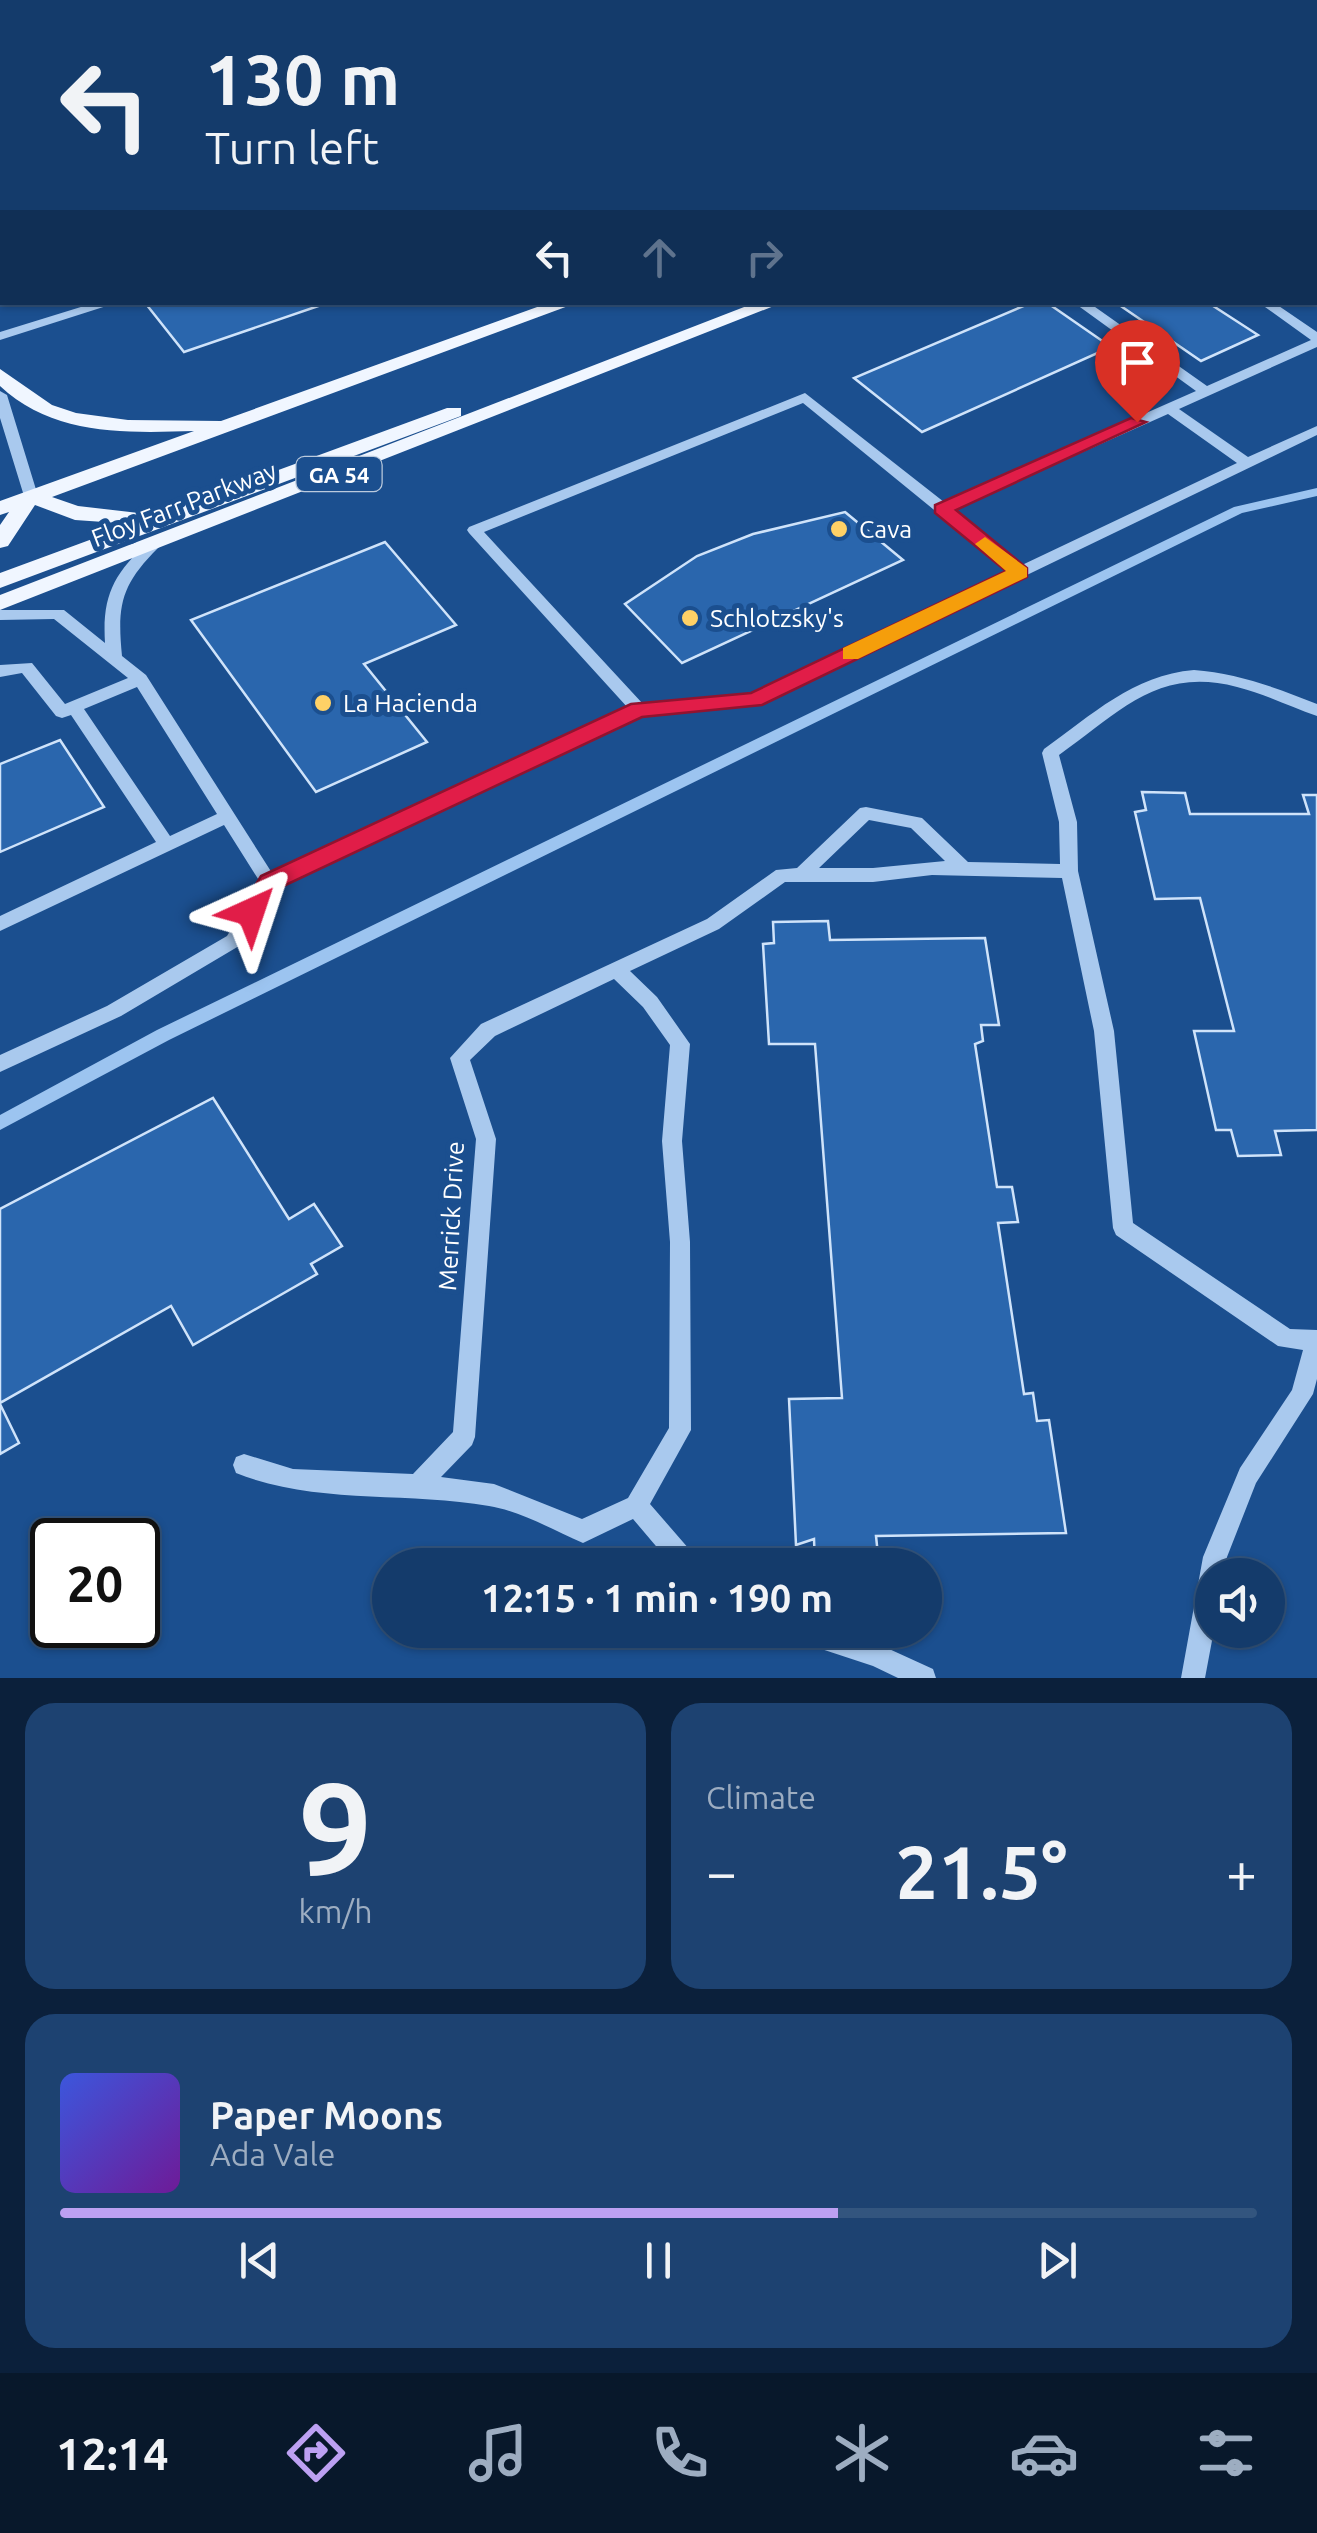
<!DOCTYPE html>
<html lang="en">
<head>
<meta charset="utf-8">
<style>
	body { margin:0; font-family:Ubuntu,sans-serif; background:#1d4271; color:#f1f3f6; height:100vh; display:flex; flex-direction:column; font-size:38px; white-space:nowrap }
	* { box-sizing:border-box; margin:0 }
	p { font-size:32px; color:#9dadc1 }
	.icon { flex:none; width:55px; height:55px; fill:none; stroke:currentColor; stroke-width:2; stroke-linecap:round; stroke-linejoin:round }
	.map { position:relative; height:1678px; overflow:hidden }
	.sheet { display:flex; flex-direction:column; gap:25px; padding:25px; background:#0b203b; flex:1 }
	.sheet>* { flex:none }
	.top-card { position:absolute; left:0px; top:0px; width:1318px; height:305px; box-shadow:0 2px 8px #0004,0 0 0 2px #33557e; background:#143b6b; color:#f1f3f6; overflow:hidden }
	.fabs { position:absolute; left:1195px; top:1558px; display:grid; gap:20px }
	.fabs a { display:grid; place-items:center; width:90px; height:90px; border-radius:50%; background:#143b6b; box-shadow:0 2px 8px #0004,0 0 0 2px #33557e; font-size:50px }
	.speed { position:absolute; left:30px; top:1518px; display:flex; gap:20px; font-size:50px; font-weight:700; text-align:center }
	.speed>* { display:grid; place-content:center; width:130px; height:130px; border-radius:50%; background:#143b6b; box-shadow:0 2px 8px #0004,0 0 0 2px #33557e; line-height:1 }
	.speed .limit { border:5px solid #111; border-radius:15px; background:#fff; color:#111 }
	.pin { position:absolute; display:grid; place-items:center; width:85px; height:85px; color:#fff; margin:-102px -42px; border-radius:50% 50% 50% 0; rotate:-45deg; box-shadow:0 0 10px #0007 }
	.pin .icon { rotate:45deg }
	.me { position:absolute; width:110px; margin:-55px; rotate:42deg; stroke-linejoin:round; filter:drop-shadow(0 0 8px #0008) }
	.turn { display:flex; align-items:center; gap:35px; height:210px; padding:0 40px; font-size:45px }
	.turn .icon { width:130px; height:130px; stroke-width:2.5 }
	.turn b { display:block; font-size:70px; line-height:85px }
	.lanes { display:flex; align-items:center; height:95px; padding:0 40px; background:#0003; justify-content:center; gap:50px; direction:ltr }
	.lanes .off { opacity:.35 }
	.big { font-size:75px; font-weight:700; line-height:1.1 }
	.sheet .tile { flex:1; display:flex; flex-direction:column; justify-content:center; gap:15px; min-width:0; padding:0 35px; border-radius:30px; background:#1d4271 }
	.sheet .dial { align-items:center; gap:0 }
	.dial b { font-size:130px; line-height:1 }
	.song { display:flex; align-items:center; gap:30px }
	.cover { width:120px; height:120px; border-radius:15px; background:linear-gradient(135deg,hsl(230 70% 55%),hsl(280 70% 35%)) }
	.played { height:10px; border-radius:5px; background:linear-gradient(90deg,#bca0f2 65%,#33557e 65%) }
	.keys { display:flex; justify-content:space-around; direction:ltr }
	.heat { display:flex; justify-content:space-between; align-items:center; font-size:55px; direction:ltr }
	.sheet .tiles { flex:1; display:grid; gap:25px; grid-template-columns:1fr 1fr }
	.tile:last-child { grid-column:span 2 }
	.trip { position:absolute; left:372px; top:1548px; width:570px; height:100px; border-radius:50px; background:#143b6b; box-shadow:0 2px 8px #0004,0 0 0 2px #33557e; font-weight:700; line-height:100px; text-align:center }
	.dock { display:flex; height:160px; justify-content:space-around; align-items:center; background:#08182b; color:#9dadc1 }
	.dock .icon { width:70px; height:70px }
	.dock .current { color:#bca0f2 }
	.dock b { font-size:45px; color:#f1f3f6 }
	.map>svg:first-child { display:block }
</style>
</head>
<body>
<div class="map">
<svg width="1317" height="1678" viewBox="0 0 1317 1678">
	<rect width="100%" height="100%" fill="#1b4f8f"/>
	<path fill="#2461a8" d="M455 0H855L859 2H458Z"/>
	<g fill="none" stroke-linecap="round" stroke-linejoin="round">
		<path fill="#9cc4f0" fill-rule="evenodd" d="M1317 488V496L1242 513 169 1040 0 1130V1115L157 1030 1234 507Z"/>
	</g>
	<path fill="#2a66ad" stroke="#cfe3fa" stroke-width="2.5" d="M1063 0H1218L1055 2Z
		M150 302H330L184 352 146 304Z
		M1033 302H1046L1111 347 922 432 854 378Z
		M1115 302H1207L1258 335 1201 361Z
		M845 512 903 560 682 663 625 604 697 556 753 534Z
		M385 542 456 625 364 664 427 742 316 792 191 620Z
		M60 740 104 807 0 852V764Z
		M1142 792 1185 793 1190 814H1309L1303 795H1317V1130L1275 1131 1281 1155 1238 1156 1231 1130H1216L1194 1031H1234L1200 898 1155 899 1135 812 1146 810Z
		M828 921 830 940 985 938 999 1025H981L983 1041 975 1044 997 1187H1012L1018 1222 998 1223 1024 1394 1033 1393 1037 1421 1049 1420 1066 1533 876 1536 879 1565H815L814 1539 796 1545 789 1399 842 1398 815 1044H769L763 944 774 943 773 922Z
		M213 1098 289 1219 314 1204 342 1246 311 1264 317 1274 193 1345 171 1306 0 1403V1209Z
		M0 1404 19 1443 0 1454Z"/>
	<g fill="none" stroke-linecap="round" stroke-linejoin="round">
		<path fill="#a9c9ee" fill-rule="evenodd" d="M3 0H15L16 2H5Z
			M105 0H117L118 2H107Z
			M620 0H633L634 2H622Z
			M935 0H948L949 2H937Z
			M1315 210 1317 211V219L1315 218Z
			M0 231H2V239H0Z
			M1315 239 1317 240V248L1315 247Z
			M97 302H119L0 340V332Z
			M1073 302H1088L1207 386 1311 340 1258 302H1273L1317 332V347L1179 409 1248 457 1317 426V435L760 704 642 716 275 887 239 946 121 1016 0 1072V1055L107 1006 227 936 260 882 224 825 0 931V916L156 842 71 715 62 718 56 716 22 673 0 677V665L32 663 65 704 128 678 54 619 0 620V610H64L105 643C102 595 114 574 148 542H158L161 545 158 548C121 585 117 605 122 656L146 675 272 873 628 708 469 533 467 530 469 527 805 393 944 502 1196 391ZM803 403 1009 571 751 694 643 704 484 532ZM1168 414 1237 463 1022 565 953 510ZM137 687 217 814 170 836 84 709Z
			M0 391 7 395 38 496 36 499H26L24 496 0 418Z
			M1194 670C1237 673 1277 688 1317 704V716C1290 707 1265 694 1237 687 1157 666 1119 713 1059 755L1077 822 1078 871 1114 1031 1133 1223 1290 1329 1317 1330V1379L1313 1394 1256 1483 1227 1557 1223 1575H1212L1214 1630 1205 1678H1181L1203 1557 1240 1468 1292 1390 1303 1350 1278 1346 1116 1235 1113 1228 1094 1031 1062 878 932 875 873 882H785L719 929 630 971 657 997 690 1044 682 1141 690 1242 691 1430 650 1504 696 1557 700 1565H672L633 1519 583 1543C553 1530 520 1511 489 1506 405 1491 316 1505 236 1473L233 1465 236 1457 244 1454 293 1469 413 1474 453 1432 476 1139 450 1058 481 1024 707 919 776 870 797 868 860 808 866 807 922 818 968 862 1060 864 1059 822 1042 753 1044 749C1092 715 1133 675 1194 670ZM869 820 911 828 945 861 873 868H819ZM614 979 643 1007 670 1045 662 1141 670 1242 669 1428 628 1498 582 1519 494 1484 441 1477 472 1445 475 1437 496 1139 470 1060 495 1036Z
			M784 1630H834L876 1643 933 1669 936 1678H898L873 1666 788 1638Z"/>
		<path fill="#f0f6ff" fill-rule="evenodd" d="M1317 26V36L1315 37V27Z
			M1317 92V102L1315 103V93Z
			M551 302H579L52 497 78 506 156 515 447 408H461V416L0 588V573L133 524 75 520 35 505 8 546 0 548V525L9 512 0 515V501L194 431C126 433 53 436 0 386V369L52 405 76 413 128 420 221 421Z
			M757 302H784L0 610V595Z"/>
	</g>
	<path fill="#e11d48" stroke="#92132f" stroke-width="2.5" d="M1131 418 1146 422 956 510 1027 568V577L762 705 642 717 277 889 259 918H243L239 912 261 876 631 704 751 693 1006 571 935 513V505Z"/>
	<path fill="#f59e0b" d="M985 537 1027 568V577L858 659H843V648L1006 571 975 544Z"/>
	<g fill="#ffd166" stroke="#1b4f8f" stroke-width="4">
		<circle cx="839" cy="529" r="10"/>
		<circle cx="690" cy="618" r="10"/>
		<circle cx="323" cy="703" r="10"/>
	</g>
	<g text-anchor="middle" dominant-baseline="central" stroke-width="10" stroke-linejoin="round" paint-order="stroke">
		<rect fill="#1b4f8f" stroke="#bbcadd" stroke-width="2.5" x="296.5" y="457" width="85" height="34" rx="8"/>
		<g font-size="22" font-weight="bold" fill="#fff">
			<text x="339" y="474">GA 54</text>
		</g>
		<g font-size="25" fill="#fff" stroke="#1b4f8f">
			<text transform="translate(184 504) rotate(-21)">Floy Farr Parkway</text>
			<text transform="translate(451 1216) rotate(-87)">Merrick Drive</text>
		</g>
		<g font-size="25" fill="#fff" stroke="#1b4f8f" text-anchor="start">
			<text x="859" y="529">Cava</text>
			<text x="710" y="618">Schlotzsky's</text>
			<text x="343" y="703">La Hacienda</text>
		</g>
	</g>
</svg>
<div class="fabs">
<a><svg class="icon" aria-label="sound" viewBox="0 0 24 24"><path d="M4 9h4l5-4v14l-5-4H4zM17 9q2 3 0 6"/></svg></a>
</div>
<div class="speed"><div class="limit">20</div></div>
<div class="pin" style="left:1137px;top:422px;background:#d93025"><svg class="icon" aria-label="arrive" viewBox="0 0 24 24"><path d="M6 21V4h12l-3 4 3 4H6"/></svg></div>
<svg class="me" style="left:251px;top:912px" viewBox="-20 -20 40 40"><path d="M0-17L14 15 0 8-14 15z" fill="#e11d48" stroke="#fff" stroke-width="4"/></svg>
<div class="trip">12:15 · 1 min · 190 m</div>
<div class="top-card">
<div class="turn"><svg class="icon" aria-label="left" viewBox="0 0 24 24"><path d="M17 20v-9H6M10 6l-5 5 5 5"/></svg><div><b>130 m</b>Turn left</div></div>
<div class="lanes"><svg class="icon" aria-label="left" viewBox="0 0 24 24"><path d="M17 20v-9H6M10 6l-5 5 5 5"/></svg><svg class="icon off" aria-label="ahead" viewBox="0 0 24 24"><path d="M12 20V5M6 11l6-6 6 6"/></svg><svg class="icon off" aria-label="right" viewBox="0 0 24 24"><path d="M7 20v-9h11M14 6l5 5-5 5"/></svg></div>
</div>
</div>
<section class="sheet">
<div class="tiles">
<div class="tile dial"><b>9</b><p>km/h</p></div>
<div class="tile"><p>Climate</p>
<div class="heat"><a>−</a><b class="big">21.5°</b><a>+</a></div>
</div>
<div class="tile">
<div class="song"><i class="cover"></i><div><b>Paper Moons</b><p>Ada Vale</p></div></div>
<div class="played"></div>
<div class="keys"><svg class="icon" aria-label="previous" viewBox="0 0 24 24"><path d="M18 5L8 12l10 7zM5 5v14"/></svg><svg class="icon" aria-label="pause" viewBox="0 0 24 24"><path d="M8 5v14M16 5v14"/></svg><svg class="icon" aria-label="next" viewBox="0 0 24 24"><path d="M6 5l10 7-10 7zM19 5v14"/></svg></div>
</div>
</div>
</section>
<nav class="dock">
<b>12:14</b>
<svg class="icon current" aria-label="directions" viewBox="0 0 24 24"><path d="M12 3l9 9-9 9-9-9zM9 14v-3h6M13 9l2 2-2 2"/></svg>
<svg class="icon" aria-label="music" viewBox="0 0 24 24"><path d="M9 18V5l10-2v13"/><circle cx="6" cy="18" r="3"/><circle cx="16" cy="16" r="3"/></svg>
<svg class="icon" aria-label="phone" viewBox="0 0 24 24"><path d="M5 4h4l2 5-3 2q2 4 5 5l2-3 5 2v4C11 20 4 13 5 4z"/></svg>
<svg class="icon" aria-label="climate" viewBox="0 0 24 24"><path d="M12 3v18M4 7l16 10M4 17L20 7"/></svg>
<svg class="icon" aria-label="car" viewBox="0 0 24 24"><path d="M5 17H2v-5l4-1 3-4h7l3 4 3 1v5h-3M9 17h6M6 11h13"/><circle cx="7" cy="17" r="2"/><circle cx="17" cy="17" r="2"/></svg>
<svg class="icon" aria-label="filters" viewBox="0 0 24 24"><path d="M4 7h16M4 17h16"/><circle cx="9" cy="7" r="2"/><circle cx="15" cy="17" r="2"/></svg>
</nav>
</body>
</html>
